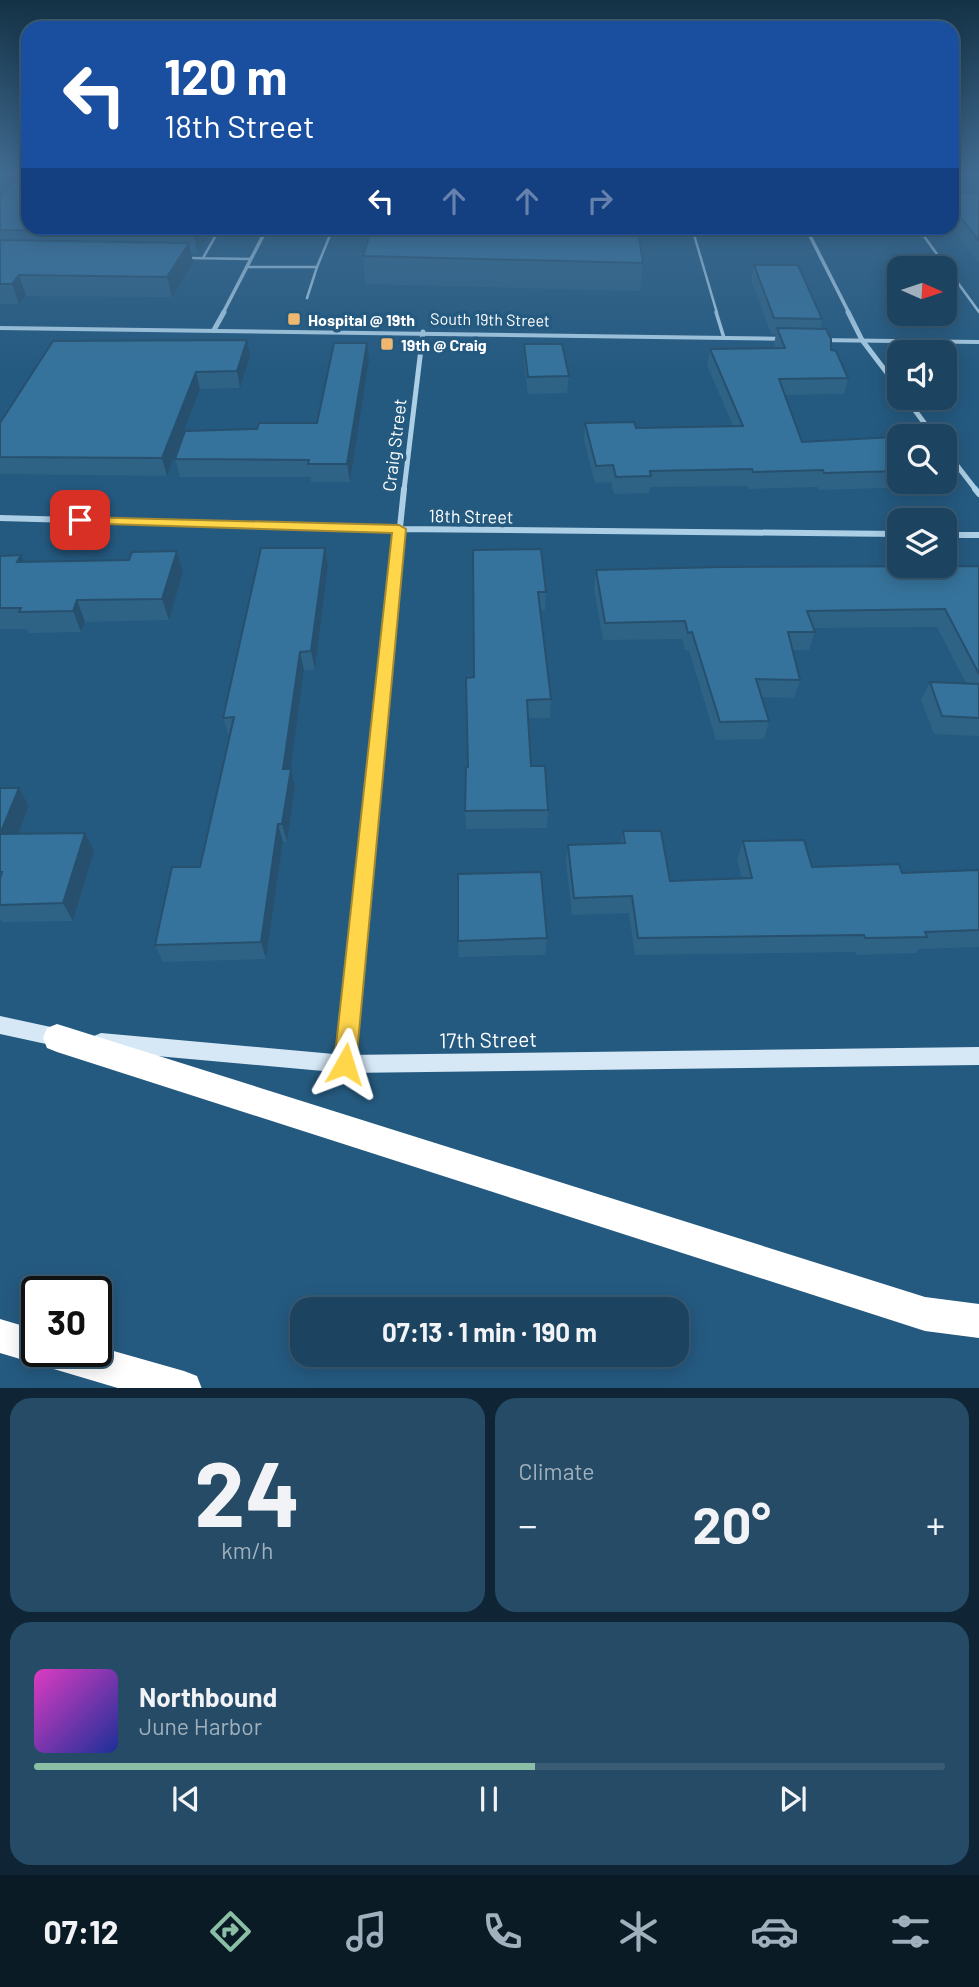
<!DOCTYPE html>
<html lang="en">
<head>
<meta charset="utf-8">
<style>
	body { margin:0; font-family:Barlow,sans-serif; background:#254b66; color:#f1f3f6; height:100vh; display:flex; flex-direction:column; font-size:26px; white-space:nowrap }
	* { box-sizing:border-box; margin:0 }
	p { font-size:23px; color:#a0b0bd }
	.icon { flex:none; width:38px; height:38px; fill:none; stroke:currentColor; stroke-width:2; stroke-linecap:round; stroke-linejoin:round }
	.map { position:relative; height:1388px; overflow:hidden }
	.panel { display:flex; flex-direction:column; gap:10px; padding:10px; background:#0f2535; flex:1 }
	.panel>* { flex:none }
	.top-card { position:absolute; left:21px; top:21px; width:938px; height:214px; border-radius:21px; box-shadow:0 4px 18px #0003,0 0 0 2px #3a5c75; background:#1a4fa0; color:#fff; overflow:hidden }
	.needle { width:46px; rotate:93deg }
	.fabs { position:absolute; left:887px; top:256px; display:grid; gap:14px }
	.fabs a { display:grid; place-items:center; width:70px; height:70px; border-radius:14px; background:#1c4460; box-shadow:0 4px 18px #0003,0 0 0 2px #3a5c75; font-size:35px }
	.speed { position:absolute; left:21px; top:1276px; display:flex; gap:14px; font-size:35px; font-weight:700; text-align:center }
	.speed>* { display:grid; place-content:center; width:91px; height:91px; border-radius:50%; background:#1c4460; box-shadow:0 4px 18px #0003,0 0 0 2px #3a5c75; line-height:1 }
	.speed .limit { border:4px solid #111; border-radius:10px; background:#fff; color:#111 }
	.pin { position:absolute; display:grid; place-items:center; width:60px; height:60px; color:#fff; margin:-30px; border-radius:14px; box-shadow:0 4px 10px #0006 }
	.me { position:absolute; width:77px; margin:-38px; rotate:6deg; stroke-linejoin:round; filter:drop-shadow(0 0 5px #0008) }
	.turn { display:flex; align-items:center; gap:24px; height:147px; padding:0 28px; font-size:32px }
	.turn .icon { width:91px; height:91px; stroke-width:2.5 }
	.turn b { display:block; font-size:49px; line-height:60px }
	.lanes { display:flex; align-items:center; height:66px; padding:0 28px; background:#0003; justify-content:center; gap:35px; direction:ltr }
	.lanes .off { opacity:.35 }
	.big { font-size:52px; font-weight:700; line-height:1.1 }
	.panel .card { flex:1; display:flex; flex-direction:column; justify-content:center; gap:10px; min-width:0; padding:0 24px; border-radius:21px; background:#254b66 }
	.panel .dial { align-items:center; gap:0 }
	.dial b { font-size:91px; line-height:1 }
	.song { display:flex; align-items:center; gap:21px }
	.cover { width:84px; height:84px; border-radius:10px; background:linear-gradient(135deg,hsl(310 70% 55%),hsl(230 70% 35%)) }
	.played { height:7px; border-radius:4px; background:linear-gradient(90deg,#8abfa5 55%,#3a5c75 55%) }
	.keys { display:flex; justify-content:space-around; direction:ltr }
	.heat { display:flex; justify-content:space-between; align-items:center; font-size:38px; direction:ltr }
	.panel .tiles { flex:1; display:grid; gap:10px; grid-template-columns:1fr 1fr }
	.card:last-child { grid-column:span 2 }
	.trip { position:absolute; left:290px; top:1297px; width:399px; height:70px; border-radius:21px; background:#1c4460; box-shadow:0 4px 18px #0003,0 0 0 2px #3a5c75; font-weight:700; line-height:70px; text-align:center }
	.tabs { display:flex; height:112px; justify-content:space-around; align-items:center; background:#0b1b26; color:#a0b0bd }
	.tabs .icon { width:49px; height:49px }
	.tabs .current { color:#8abfa5 }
	.tabs b { font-size:32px; color:#f1f3f6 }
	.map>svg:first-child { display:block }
</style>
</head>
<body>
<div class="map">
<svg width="979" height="1389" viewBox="0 0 979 1389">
	<rect width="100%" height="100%" fill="#255a80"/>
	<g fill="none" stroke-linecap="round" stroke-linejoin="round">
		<path stroke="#accfe6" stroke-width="2.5" d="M692 228 717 313
			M918 228 979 312
			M188 258 251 259
			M203 258 220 228
			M246 267H317L333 228
			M307 298 317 267"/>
		<path stroke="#accfe6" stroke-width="3.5" d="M716 312 724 338"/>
		<path stroke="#accfe6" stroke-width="3.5" d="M806 228 849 313
			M223 313 267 228"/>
		<path stroke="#accfe6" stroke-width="5" d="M848 312 862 340 900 390
			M214 330 224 312
			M905 397 934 436
			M945 450 976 490
			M404 490 423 332"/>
		<path stroke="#accfe6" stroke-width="6" d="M975 489 979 494
			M0 518 399 529 900 534
			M945 535H979
			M380 718 404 489"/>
		<path stroke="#accfe6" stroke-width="8" d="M350 1012 380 717"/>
		<path stroke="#accfe6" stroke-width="10" d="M345 1063 350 1010"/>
		<path fill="#accfe6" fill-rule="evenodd" d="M0 326 791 337 795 339 791 341 0 330Z
			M813 338 979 340V344L816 342 812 340Z"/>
		<path fill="#d6e8f6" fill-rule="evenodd" d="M0 175H4L0 178Z
			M0 1016 60 1029 67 1032 69 1038 67 1044 60 1047 0 1034Z
			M101 1033 345 1055 979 1047V1065L345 1073 101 1051 94 1048 92 1042 94 1036Z"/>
		<path fill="#fff" fill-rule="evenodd" d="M57 1024 925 1297 979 1304V1338L925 1331 57 1052 47 1048 43 1038 47 1028Z
			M0 1319 37 1330V1351H96V1346L184 1371 197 1376 202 1389H121L0 1353Z"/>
	</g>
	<path fill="#2e6386" d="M952 192 979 193V263L952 227Z
		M0 196 213 228 198 254H191L193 262 172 297 26 296 19 304H0Z
		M627 230 643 263 640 291 365 284 363 256Z
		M754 265 822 319 820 329 831 350 848 378 844 394 785 395 802 442 900 444V481H914L912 487 819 490 818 487 749 489 748 486 650 487 649 493 614 494 611 482 595 483 584 440 585 423 636 428 733 426 707 365 710 349H776L774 344 776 334H771L751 280Z
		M524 344 569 376 567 393 528 394 524 361Z
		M250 356 240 388 200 389 167 476 0 474V423Z
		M369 360 350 482H311V477H180L175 459 257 429 317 423Z
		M325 548 328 566 315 670H304L290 769 295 787 287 842H283L266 959 163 962 155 945 200 867 229 736 223 718Z
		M473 550 546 592 545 610H541L551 699 550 718H528L531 766 548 810 547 828 466 829 465 811 474 677Z
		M0 556 24 562 183 572 169 620 85 622 81 632 29 633 27 629H0Z
		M979 566V736L934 734 921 700 930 682 966 683 937 627 813 628 815 632 809 650H792L800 680 794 698 762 697 769 721 764 739 716 740 689 650H685L682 639 603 640 594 588 596 570Z
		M0 788H19L29 806 18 834 94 851 73 921 2 922 0 919Z
		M623 831 670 881 742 879 737 859 743 841 812 867 902 873 979 870V947L919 949 916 953 856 955 855 952 635 955 629 913 572 915 566 862 568 845 621 843Z
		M547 938 545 955 459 957 458 941Z"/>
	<path fill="#26506d" d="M196 228H213L198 254 193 233Z
		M189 243 193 262 172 297 167 277Z
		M19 275 26 296 19 304 12 284Z
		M247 340 250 356 240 388 237 371Z
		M367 343 369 360 350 482 347 464Z
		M196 372 200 389 167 476 162 458Z
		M325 548 328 566 315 670 311 651Z
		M177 551 183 572 169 620 162 599Z
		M21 555 30 576 17 562Z
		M77 600 85 622 81 632 73 611Z
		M300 652 304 670 288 787 283 769Z
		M291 769 295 787 287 842 282 824Z
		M19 788 29 806 11 852 0 834Z
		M278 824 283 842 266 959 261 942Z
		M85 833 94 851 73 921 63 903Z"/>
	<path fill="#36739c" stroke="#26506d" stroke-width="2" d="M14 182 28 183V228H196L193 233 0 230V196Z
		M952 192 979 193V241L952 206Z
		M372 228H627V230H638L643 263 363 256Z
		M0 240 189 243 167 277 19 275 12 284H0Z
		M754 265H798L822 319 774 318Z
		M777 328 826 329 831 339V350L836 351 848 378 779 379 802 442 894 437 900 444V471L824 473 823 470 753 472 752 469 650 471 651 476 616 477 613 465 596 466 585 423 634 422 636 428 743 426 710 349 785 348Z
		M247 340 237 371 196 372 162 458 0 457V423L53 341Z
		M334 343H367L347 464H308L309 460 175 459 185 431 257 429 259 423H317Z
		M524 344H562L569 376 528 377Z
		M261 548H325L311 651 300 652 283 769H291L282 824H278L261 942 155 945 172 867H200L234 717 223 718Z
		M541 549 546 592H538L551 699 527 700 531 766H545L548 810 465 811 466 767H468L466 678 474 677 473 550Z
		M177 551 162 599 77 600 73 611 19 612 21 608H0V556L21 555 17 562 129 560 132 552Z
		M979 566V674L945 609 807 611 815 632H788L800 680 756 679 769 721 720 722 692 632 688 633 685 621 605 623 596 570 720 567Z
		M930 682 979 684V718L942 716Z
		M0 788H19L0 834 85 833 63 903 0 905V879L2 872H0Z
		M623 831H661L670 881 752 878 743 841 804 840 812 867 899 864 902 873 979 870V930L925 932 927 937 865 938 864 935 638 938 632 896 574 898 568 845 625 843Z
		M541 872 547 938 458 941V874Z"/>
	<linearGradient id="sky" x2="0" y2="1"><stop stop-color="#143246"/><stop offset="0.47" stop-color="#406b91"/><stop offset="1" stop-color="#406b91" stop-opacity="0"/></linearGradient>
	<rect width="979" height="369" fill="url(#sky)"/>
	<path fill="#ffd54a" stroke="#a68a30" stroke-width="2" d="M80 517 399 525 406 529 356 1064 352 1072 345 1075 337 1072 334 1064 392 533 75 523V518Z"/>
	<g fill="#efb871" stroke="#255a80" stroke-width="2.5">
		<rect x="287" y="312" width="14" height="14" rx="3.5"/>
		<rect x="380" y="337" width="14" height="14" rx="3.5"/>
	</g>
	<g text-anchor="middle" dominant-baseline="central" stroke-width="7" stroke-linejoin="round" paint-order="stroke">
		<g font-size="16" font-weight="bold" fill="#fff" stroke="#255a80" text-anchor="start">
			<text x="308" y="319">Hospital @ 19th</text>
			<text x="401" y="344">19th @ Craig</text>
		</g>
		<g font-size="16" fill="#fff" stroke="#255a80">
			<text transform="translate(490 319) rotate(1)">South 19th Street</text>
		</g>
		<g font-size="18" fill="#fff" stroke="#255a80">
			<text transform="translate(394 445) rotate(-83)">Craig Street</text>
			<text transform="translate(471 516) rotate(1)">18th Street</text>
		</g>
		<g font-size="21" fill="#fff" stroke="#255a80">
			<text transform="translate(488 1039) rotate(-1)">17th Street</text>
		</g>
	</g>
</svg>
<div class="fabs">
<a><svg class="needle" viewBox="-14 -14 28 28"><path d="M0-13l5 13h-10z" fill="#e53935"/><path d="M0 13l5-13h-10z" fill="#a0b0bd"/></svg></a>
<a><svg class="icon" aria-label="sound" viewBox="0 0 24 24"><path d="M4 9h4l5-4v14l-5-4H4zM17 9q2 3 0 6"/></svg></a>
<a><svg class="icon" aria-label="search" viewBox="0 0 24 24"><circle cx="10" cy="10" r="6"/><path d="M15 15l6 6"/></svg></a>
<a><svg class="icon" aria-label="layers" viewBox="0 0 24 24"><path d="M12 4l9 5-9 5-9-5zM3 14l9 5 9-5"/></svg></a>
</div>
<div class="speed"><div class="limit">30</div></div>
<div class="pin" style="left:80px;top:520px;background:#d93025"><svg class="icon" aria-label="arrive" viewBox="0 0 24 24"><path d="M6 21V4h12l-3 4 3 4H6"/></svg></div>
<svg class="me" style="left:345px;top:1064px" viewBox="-20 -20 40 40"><path d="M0-17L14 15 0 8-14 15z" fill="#ffd54a" stroke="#fff" stroke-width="4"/></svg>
<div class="trip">07:13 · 1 min · 190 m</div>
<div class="top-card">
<div class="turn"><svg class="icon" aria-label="left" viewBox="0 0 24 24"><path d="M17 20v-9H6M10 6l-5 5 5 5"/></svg><div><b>120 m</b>18th Street</div></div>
<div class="lanes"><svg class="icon" aria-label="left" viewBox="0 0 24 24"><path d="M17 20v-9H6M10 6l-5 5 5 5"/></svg><svg class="icon off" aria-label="ahead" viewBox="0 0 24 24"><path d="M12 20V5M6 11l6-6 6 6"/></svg><svg class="icon off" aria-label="ahead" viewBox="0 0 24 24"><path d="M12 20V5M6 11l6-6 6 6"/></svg><svg class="icon off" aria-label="right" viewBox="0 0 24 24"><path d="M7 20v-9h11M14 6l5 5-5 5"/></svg></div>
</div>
</div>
<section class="panel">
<div class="tiles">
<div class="card dial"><b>24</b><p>km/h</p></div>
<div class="card"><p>Climate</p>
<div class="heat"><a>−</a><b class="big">20°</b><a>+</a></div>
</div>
<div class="card">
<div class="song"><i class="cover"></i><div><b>Northbound</b><p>June Harbor</p></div></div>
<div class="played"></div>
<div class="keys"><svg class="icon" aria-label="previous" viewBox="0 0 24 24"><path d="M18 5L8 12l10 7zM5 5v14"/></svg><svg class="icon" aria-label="pause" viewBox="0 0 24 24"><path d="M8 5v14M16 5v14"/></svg><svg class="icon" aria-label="next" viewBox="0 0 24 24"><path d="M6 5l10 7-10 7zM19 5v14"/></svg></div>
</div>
</div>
</section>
<nav class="tabs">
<b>07:12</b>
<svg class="icon current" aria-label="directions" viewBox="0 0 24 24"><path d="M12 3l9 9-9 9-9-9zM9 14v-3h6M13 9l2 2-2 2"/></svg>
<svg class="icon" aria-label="music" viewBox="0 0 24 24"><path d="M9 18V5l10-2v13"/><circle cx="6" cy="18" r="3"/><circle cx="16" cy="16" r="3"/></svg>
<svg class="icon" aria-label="phone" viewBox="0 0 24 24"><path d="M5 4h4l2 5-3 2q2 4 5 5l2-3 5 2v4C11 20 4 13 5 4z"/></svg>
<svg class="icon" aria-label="climate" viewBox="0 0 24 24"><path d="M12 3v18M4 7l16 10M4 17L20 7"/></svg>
<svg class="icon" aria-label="car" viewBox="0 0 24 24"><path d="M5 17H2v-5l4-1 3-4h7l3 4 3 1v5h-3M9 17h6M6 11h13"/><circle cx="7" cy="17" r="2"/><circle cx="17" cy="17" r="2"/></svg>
<svg class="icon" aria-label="filters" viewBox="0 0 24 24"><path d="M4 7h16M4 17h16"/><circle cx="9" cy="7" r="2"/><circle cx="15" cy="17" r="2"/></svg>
</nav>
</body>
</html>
